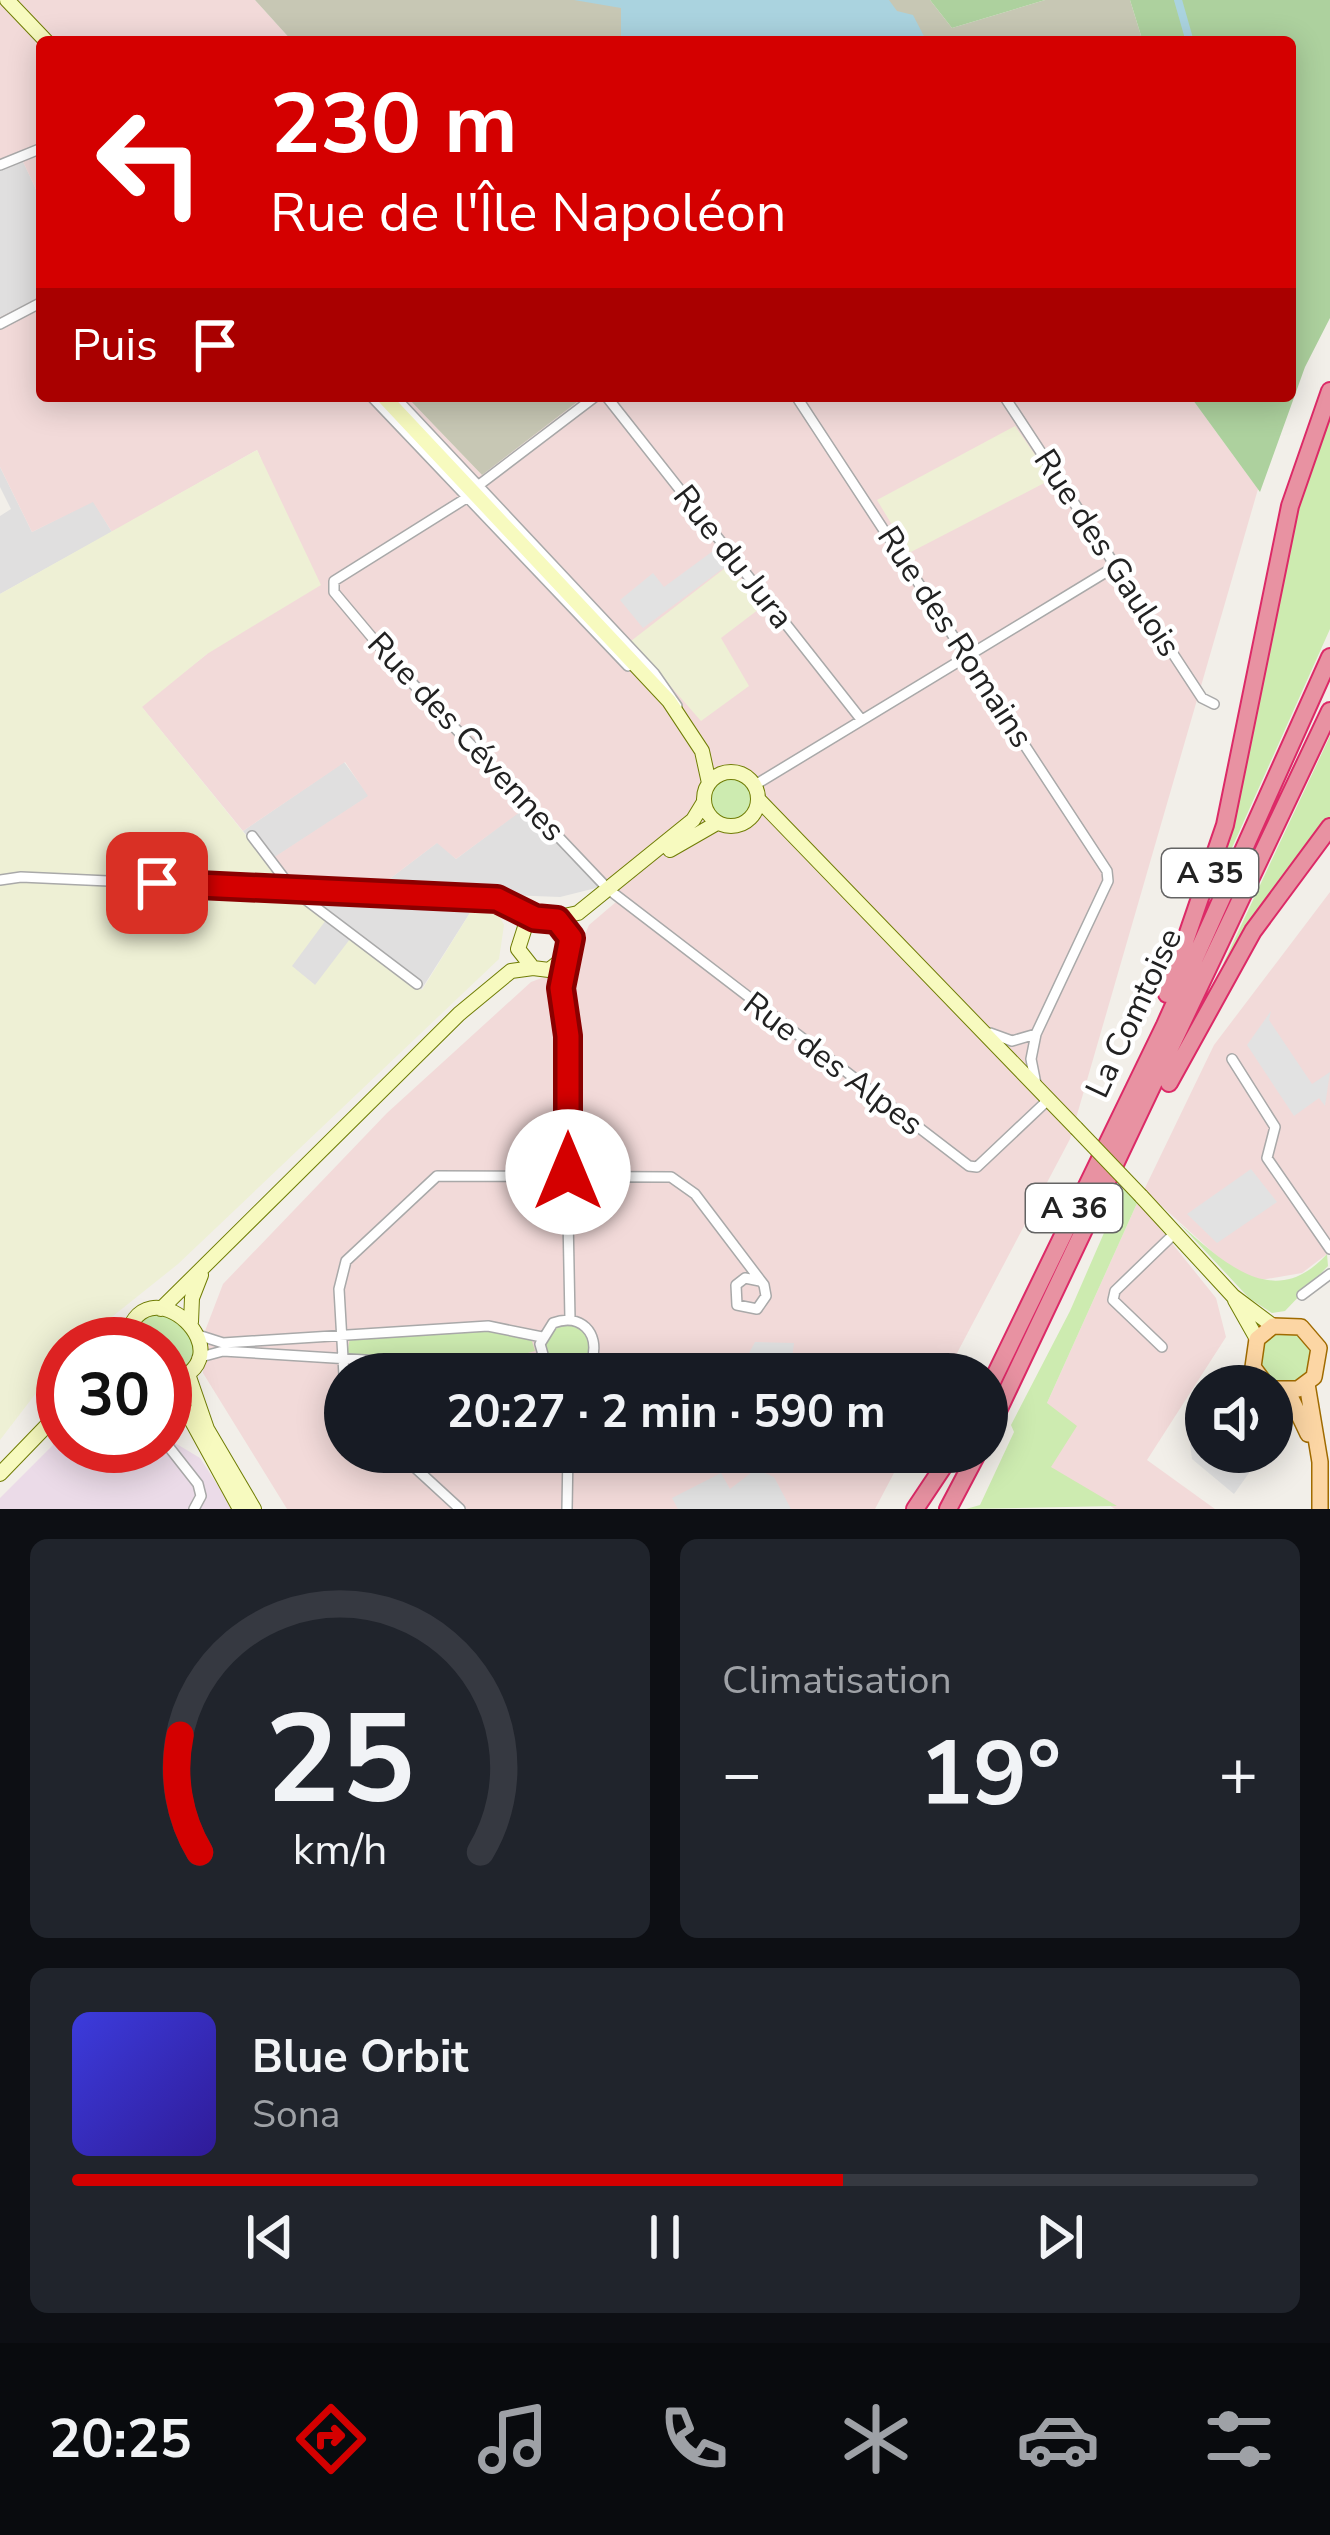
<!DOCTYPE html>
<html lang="fr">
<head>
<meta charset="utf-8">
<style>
	body { margin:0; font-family:"Nunito Sans",sans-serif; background:#20242c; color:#f1f3f6; height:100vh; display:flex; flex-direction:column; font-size:45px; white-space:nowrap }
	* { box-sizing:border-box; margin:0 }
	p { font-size:39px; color:#9ea1a6 }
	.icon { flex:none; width:66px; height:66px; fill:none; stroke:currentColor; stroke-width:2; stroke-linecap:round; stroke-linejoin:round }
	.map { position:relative; height:1509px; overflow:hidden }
	.sheet { display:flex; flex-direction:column; gap:30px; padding:30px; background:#0d0f14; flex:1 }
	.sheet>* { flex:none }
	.top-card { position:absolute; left:36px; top:36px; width:1260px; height:366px; border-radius:12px; box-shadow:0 6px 30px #0003; background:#d40000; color:#fff; overflow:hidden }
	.fabs { position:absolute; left:1185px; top:1365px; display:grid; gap:24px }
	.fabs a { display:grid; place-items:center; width:108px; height:108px; border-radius:50%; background:#171b24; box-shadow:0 6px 30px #0003; font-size:60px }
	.speed { position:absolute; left:36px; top:1317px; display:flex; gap:24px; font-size:60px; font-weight:700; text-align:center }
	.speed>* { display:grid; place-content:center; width:156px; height:156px; border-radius:50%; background:#171b24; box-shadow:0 6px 30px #0003; line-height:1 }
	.speed .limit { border:18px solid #d22; background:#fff; color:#111 }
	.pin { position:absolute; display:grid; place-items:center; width:102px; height:102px; color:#fff; margin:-51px; border-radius:24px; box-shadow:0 6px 18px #0006 }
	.me { position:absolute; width:132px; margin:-66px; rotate:0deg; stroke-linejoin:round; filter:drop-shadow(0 0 9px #0008) }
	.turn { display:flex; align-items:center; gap:42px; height:252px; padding:0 36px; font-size:54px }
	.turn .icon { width:156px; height:156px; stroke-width:2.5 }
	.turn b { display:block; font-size:84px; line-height:102px }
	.then { display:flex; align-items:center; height:114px; padding:0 36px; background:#0003; gap:24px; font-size:45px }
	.big { font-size:90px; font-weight:700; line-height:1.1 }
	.sheet .widget { flex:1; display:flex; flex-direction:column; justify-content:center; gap:18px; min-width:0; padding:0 42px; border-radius:18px; background:#20242c }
	.sheet .dial { align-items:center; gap:0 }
	.dial svg { height:312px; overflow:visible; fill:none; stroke:#363941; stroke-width:7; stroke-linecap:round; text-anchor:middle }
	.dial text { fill:#f1f3f6; stroke:none }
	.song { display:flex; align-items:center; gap:36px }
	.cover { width:144px; height:144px; border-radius:18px; background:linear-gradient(135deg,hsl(240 70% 55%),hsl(250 70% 35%)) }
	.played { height:12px; border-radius:6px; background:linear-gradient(90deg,#d40000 65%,#363941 65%) }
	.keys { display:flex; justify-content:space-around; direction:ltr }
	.heat { display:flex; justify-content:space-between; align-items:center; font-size:66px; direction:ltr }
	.sheet .tiles { flex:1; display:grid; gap:30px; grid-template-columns:1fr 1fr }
	.widget:last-child { grid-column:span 2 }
	.trip { position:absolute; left:324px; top:1353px; width:684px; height:120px; border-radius:60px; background:#171b24; box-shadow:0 6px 30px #0003; font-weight:700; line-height:120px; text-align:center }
	.dock { display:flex; height:192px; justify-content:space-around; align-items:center; background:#090b0e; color:#9ea1a6 }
	.dock .icon { width:84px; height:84px }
	.dock .current { color:#d40000 }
	.dock b { font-size:54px; color:#f1f3f6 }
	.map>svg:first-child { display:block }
</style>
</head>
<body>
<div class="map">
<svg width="1330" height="1509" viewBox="0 0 1330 1509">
	<rect width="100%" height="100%" fill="#f2efe9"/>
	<path fill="#e0dfdf" d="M19 153 42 202V296L0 317V160Z
		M0 467 32 532 93 501 112 532 0 594V516L11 509 0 487Z
		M344 762 369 796 274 858 375 890 438 842 456 859 524 808 600 887 560 897 482 894 421 990 316 986 291 966 295 896 243 831Z"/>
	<path fill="#f2dad9" d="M0 0H255L293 42H42V202L19 153 0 160Z
		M42 296V396H406L482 475 585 396H1190L1258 489 1070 1139 946 1374H345V1452H905L875 1509H287L203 1373 205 1331 223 1284 387 1113 531 982 571 967 589 925 616 902 524 809 456 859 437 843 375 890 294 885 273 858 368 796 345 762 243 831 141 706 207 654 261 459 257 450 112 532 93 502 32 532 0 467V317Z
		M1330 892V1241L1267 1156 1263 1161 1327 1254 1302 1273 1255 1281 1228 1266 1144 1190 1214 1045Z
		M1138 1201 1216 1298 1226 1337 1147 1460 1215 1509H1115L1050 1467 1047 1403Z"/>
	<path fill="#ebdbe8" d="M63 1435V1446H165V1437L200 1458 233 1509H0V1498Z"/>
	<path fill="#c7c7b4" d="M255 0H930L952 28 1045 0H1130L1143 42H293Z
		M406 396H585L482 475Z"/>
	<path fill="#eef0d5" d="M1015 426 1052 479 909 553 877 500Z
		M257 450 321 585 207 654 142 707 295 896 326 920 292 966 315 985 350 939 422 990 476 903 494 905 504 925 499 959 178 1264 78 1344H63V1358L0 1440V594Z
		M729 565 763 606 721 638 749 686 701 721 631 641Z"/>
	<path fill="#cdebb0" d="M1330 400V629L1192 937 1294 507Z
		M1330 736V817L1223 964Z
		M708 799a22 22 0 1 1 44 0a22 22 0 1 1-44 0Z
		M1124 1187 1138 1201 1047 1403 1077 1426 1051 1467 1117 1506 966 1509 980 1505 1014 1432 1011 1425 1070 1311Z
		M1179 1223C1222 1261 1274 1313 1327 1254L1328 1266 1285 1311 1272 1313 1249 1298Z
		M152 1313 185 1321 195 1351 187 1368 165 1379V1344H128L137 1323Z
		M546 1347a22 22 0 1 1 44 0a22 22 0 1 1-44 0Z
		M488 1329 531 1338 535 1351 486 1364 347 1354 350 1338Z
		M1260 1358a26 26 0 1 1 52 0a26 26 0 1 1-52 0Z"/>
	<path fill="#add19e" d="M930 0H1045L952 28Z
		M1130 0H1330V318L1305 367 1260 492 1190 396H1290V42H1143Z"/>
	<path fill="#e2e2e2" d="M713 551 725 567 643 628 620 600 653 573 664 587Z
		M1271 1011 1269 1020 1312 1084 1330 1072 1325 1106 1319 1098 1294 1116 1247 1045Z
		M1251 1169 1277 1202 1217 1243 1187 1214Z
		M755 1342 794 1343 790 1374H738Z
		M1206 1426V1452H1250L1249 1473 1234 1494 1192 1459 1190 1445Z
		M756 1469 774 1477 791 1509H678L672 1498 721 1473 730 1489Z"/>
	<path fill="#aad3df" d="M574 0H889L897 11 913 15 927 42H621V8Z"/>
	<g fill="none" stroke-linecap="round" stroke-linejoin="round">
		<path stroke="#aad3df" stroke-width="8" d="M1178 0 1190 42"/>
		<defs>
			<path id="minor" d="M0 165 42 148
				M0 324 42 302
				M371 396 628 666
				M394 396 654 673 677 706
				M606 396 860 718
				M796 396 1107 871 1108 881 1036 1034 1031 1059 1036 1084
				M1004 396 1202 698 1214 704
				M479 485 596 396
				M468 497 334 581V592L396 666 608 889 969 1166 977 1167 1049 1099
				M755 785 1116 566
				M252 836 293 890 417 984
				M0 880 21 877 477 898 504 901 535 918
				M563 963 570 1319
				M990 1033 1012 1041 1036 1034
				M1232 1059 1275 1127 1267 1158 1330 1249
				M1302 1295 1330 1274
				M198 1335 223 1343 488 1326 542 1337
				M1162 1347 1113 1300 1115 1291 1176 1232
				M197 1358 223 1351 492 1368 542 1358
				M562 1374 546 1365 540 1344 553 1323C580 1313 600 1332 592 1360L574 1374
				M345 1393 339 1289 346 1261 437 1176 671 1177 695 1194 764 1285 766 1296 757 1309 737 1305 736 1285 745 1278 760 1281
				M165 1442 198 1484 201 1496 194 1509
				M398 1452 460 1509
				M567 1509 568 1452"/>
			<path id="secondary" d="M7 0 47 42
				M383 396 669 701 702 751 709 783
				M704 799a27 27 0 1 1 54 0a27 27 0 1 1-54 0Z
				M759 800 1076 1128
				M670 850 717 823
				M557 920 570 937 568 955 549 970 533 968 518 949 526 924 578 913 693 820 704 802
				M1141 1196 1233 1296 1273 1326
				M1235 1300 1257 1339
				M161 1309 459 1014 511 971 533 968
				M191 1322 192 1298 201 1275
				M125 1344C141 1252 258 1362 165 1383
				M188 1374 207 1429 254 1509
				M165 1386 183 1405 240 1509
				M0 1474 55 1417 63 1398"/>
			<path id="primary" d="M1307 1384 1320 1462V1509
				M1267 1386 1253 1367 1257 1339 1273 1326 1301 1327 1319 1348 1314 1377 1298 1389H1272
				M1288 1392 1308 1434"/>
			<path id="motorway" d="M1167 994 1225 825 1290 506 1330 391
				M1169 1083 1253 931 1330 827
				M987 1392 1165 1025 1330 657
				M987 1434 1330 711
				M915 1509 953 1452
				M948 1509 978 1452"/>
		</defs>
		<use href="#minor" stroke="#a9a9a9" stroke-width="12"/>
		<use href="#secondary" stroke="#707d05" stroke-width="16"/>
		<use href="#primary" stroke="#a06b00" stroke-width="18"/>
		<use href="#motorway" stroke="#dc2a67" stroke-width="20"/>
		<use href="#minor" stroke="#fff" stroke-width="9"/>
		<use href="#secondary" stroke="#f7fabf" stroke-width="14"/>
		<use href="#primary" stroke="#fcd6a4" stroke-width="15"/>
		<use href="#motorway" stroke="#e892a2" stroke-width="16"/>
		<defs>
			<path id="secondary-bridge" d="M1076 1128 1141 1196"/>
		</defs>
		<use href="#secondary-bridge" stroke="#707d05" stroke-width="16" stroke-linecap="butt"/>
		<use href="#secondary-bridge" stroke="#f7fabf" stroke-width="14"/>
	</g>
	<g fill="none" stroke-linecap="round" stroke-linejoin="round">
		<defs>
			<path id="route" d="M157 883 497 899 535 918 557 920 571 938 561 988 568 1036V1172"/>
		</defs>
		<use href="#route" stroke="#8a0000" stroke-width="30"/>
		<use href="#route" stroke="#d40000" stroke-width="21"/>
	</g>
	<g text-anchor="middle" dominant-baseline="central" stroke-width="9" stroke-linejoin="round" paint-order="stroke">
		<g fill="#fff" stroke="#646464" stroke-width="3">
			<rect x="1162" y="849" width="96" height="48" rx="9"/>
			<rect x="1026" y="1184" width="96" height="48" rx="9"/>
		</g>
		<g font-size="30" font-weight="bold" fill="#222">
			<text x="1210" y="873">A 35</text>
			<text x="1074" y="1208">A 36</text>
		</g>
		<g font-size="33" fill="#222" stroke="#fff">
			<text transform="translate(1107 553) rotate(57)">Rue des Gaulois</text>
			<text transform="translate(733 557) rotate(52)">Rue du Jura</text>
			<text transform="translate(955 637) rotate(57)">Rue des Romains</text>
			<text transform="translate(466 737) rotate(47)">Rue des Cévennes</text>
			<text transform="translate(1134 1013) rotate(-65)">La Comtoise</text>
			<text transform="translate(833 1064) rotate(37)">Rue des Alpes</text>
		</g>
	</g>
</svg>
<div class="fabs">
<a><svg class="icon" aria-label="sound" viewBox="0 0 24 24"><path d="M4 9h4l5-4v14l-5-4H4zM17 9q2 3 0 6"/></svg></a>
</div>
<div class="speed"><div class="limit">30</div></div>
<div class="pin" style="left:157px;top:883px;background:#d93025"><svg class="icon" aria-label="arrive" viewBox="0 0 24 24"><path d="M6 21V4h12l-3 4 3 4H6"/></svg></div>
<svg class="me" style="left:568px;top:1172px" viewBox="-20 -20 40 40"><circle r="19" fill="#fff"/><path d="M0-13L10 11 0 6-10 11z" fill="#d40000"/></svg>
<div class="trip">20:27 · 2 min · 590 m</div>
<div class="top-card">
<div class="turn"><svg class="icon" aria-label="left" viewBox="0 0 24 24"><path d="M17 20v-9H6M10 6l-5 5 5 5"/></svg><div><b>230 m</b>Rue de l'Île Napoléon</div></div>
<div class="then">Puis<svg class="icon" aria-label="arrive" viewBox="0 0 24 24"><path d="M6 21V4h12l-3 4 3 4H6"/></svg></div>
</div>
</div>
<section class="sheet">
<div class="tiles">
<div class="widget dial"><svg viewBox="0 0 100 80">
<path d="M14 69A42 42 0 1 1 86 69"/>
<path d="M14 69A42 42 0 0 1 9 39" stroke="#d40000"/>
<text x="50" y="56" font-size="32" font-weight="700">25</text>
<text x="50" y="72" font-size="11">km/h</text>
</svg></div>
<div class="widget"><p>Climatisation</p>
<div class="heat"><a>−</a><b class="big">19°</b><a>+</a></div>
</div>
<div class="widget">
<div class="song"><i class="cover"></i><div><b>Blue Orbit</b><p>Sona</p></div></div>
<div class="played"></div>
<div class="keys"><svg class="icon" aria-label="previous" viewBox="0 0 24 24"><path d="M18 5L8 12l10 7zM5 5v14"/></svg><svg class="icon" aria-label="pause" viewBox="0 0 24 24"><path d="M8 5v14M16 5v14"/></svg><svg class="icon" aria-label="next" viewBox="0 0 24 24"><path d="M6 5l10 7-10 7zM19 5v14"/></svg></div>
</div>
</div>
</section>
<nav class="dock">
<b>20:25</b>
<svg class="icon current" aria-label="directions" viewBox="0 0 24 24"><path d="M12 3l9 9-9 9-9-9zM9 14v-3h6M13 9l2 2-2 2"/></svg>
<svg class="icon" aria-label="music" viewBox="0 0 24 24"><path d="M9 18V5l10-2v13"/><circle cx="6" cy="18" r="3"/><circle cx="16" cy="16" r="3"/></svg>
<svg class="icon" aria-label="phone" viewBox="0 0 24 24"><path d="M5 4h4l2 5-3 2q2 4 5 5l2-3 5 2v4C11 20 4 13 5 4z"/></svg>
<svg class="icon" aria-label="climate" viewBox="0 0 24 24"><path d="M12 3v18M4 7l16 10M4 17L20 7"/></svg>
<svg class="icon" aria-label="car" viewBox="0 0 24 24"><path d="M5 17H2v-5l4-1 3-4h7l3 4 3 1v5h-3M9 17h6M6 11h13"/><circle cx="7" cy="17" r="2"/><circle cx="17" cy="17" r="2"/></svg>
<svg class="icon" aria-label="filters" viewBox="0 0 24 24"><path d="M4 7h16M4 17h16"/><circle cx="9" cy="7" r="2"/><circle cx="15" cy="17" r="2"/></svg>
</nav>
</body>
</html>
